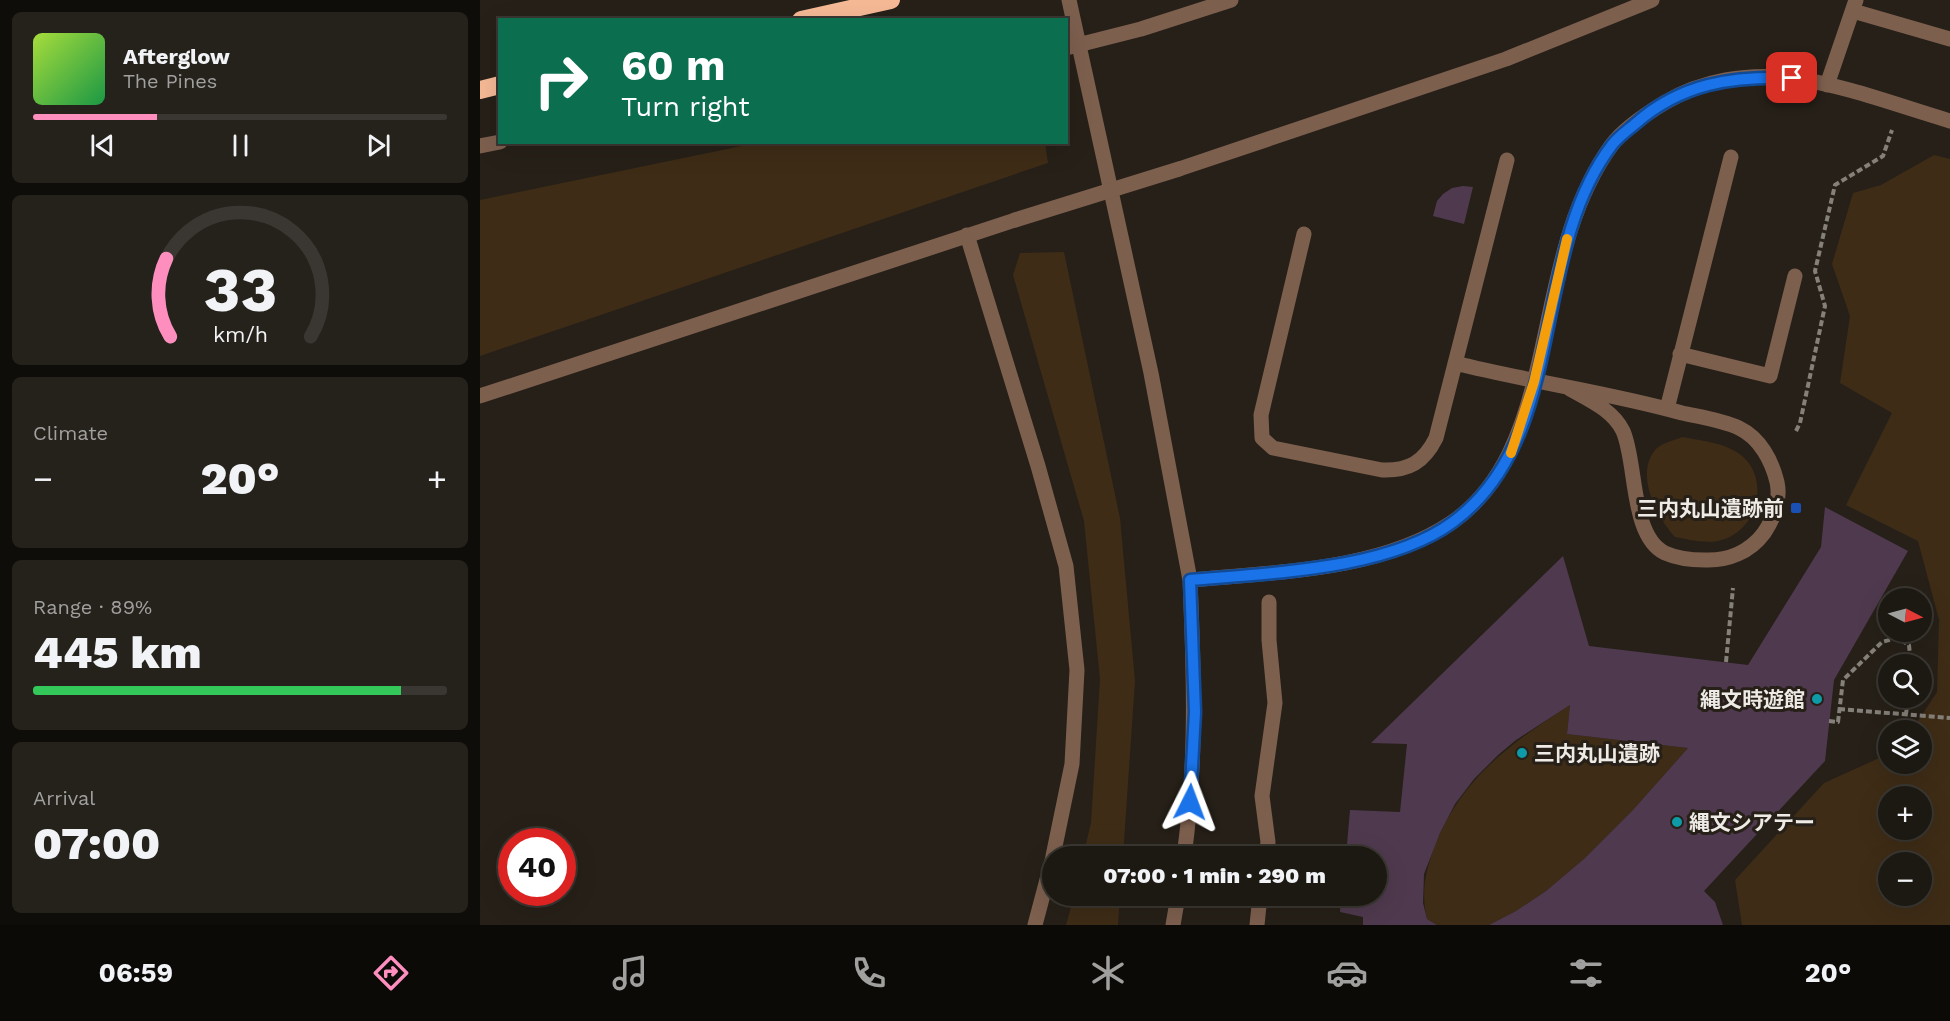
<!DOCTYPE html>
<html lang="en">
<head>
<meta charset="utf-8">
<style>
	body { margin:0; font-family:"Work Sans","Noto Sans JP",sans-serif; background:#25211b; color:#f1f3f6; height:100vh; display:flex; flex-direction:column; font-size:22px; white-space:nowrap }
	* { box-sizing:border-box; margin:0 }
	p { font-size:20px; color:#a0a09f }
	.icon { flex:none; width:33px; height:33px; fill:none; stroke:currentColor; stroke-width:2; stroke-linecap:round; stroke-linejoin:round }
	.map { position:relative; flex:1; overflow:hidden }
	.panel { display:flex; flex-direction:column; gap:12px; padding:12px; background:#0f0d0a; width:480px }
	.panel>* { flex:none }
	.guide { position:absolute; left:18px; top:18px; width:570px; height:126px; border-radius:0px; box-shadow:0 6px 24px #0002,0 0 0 2px #3a3732; background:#0b6e4f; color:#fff; overflow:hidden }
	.needle { width:39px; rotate:96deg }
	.buttons { position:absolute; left:1398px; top:588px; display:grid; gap:12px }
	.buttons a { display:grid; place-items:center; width:54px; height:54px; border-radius:50%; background:#1c1812; box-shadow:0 6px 24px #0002,0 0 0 2px #3a3732; font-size:30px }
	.speed { position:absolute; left:18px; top:828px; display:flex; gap:12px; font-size:30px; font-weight:700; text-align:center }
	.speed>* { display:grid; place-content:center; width:78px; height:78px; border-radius:50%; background:#1c1812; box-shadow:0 6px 24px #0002,0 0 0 2px #3a3732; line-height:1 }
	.speed .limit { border:9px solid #d22; background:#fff; color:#111 }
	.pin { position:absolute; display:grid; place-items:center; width:51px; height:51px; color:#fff; margin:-26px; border-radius:12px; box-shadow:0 3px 9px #0006 }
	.me { position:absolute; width:66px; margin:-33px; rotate:3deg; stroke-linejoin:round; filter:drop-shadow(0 0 4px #0008) }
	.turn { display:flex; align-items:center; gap:21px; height:126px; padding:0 24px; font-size:27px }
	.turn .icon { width:78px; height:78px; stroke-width:2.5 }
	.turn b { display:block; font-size:42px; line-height:51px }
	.big { font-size:45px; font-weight:800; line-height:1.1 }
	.panel .tile { flex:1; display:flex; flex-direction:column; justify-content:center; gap:9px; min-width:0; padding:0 21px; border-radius:9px; background:#25211b }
	.panel .dial { align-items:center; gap:0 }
	.dial svg { height:156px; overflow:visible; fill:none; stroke:#3a3732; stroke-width:7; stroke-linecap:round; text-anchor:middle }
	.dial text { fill:#f1f3f6; stroke:none }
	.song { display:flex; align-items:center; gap:18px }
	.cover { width:72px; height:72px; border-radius:9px; background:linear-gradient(135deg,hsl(80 70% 55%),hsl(140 70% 35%)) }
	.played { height:6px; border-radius:3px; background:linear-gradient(90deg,#fd8ebe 30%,#3a3732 30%) }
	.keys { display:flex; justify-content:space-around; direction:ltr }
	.heat { display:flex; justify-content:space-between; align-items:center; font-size:33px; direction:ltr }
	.charge { height:9px; border-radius:4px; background:linear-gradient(90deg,#34c759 89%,#3a3732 0) }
	.trip { position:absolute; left:562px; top:846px; width:345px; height:60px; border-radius:30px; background:#1c1812; box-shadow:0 6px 24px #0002,0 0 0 2px #3a3732; font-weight:800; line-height:60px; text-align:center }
	.dock { display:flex; height:96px; justify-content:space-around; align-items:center; background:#0b0a07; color:#a0a09f }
	.dock .icon { width:42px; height:42px }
	.dock .active { color:#fd8ebe }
	.dock b { font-size:27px; color:#f1f3f6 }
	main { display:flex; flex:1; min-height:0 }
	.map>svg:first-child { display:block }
</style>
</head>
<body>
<main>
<section class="panel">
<div class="tile">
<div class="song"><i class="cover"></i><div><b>Afterglow</b><p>The Pines</p></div></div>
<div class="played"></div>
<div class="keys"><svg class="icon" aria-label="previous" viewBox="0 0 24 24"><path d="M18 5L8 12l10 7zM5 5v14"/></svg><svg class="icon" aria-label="pause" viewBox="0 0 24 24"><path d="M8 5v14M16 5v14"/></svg><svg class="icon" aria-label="next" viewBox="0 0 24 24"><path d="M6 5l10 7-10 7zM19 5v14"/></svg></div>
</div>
<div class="tile dial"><svg viewBox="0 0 100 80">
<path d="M14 69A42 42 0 1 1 86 69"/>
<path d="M14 69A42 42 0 0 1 12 29" stroke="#fd8ebe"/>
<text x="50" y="56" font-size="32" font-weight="700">33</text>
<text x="50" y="72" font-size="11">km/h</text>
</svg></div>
<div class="tile"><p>Climate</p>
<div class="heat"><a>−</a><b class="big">20°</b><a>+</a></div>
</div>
<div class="tile"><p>Range · 89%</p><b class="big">445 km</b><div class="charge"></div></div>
<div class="tile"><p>Arrival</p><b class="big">07:00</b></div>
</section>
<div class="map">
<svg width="1470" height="925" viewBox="0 0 1470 925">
	<rect width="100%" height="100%" fill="#262018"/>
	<path fill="#3e2c16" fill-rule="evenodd" d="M276 143H565L568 163 0 356V200Z
		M1454 155 1470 159V925H1262L1255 880 1344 783 1408 754V764H1442V730H1432L1457 692 1459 620 1438 541 1366 505 1412 413 1360 383 1370 316 1352 264 1373 193 1401 185ZM1442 796V830H1408V796ZM1442 862V896H1408V862Z
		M584 252 640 518 655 681 643 856H603L611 823 620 679 604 521 533 275 540 253Z
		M1202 437C1218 440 1237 442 1251 449 1291 467 1283 525 1245 539 1229 545 1211 540 1195 537 1177 518 1153 472 1177 448 1183 443 1195 440 1202 437Z
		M1090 705 1087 734 1208 748 1152 811 1105 858 1066 891 1036 911 1009 925H957L947 919C941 893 945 873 954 848 981 778 1030 744 1090 705Z
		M594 896H640L638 925H586Z"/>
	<path fill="#4f394e" d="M983 186 993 187 984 224 953 216 957 201 963 194 972 188Z
		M1345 507 1428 551 1354 680 1345 761 1224 891 1235 902 1243 925H1009L1036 911 1066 891 1105 858 1152 811 1208 748 1087 734 1090 705 1036 740 1018 755 994 779 975 804 960 833 944 874 943 903 947 919 957 925H883V917L860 912 861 896H897V856H866L870 810 920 812 927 744 891 743 1083 556 1109 646 1268 665 1341 547Z"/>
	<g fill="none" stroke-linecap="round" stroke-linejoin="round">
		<path stroke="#858079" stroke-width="4" stroke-dasharray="6 3" stroke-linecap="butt" d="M1316 431 1320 423 1345 306 1335 271 1355 185 1403 156 1412 130
			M1246 662 1253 588
			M1359 709 1470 718
			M1426 714 1428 698
			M1349 721 1358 722 1363 680 1402 642 1417 638 1429 645 1431 664"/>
		<path stroke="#7d5f4e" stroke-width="15" d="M589 0 671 373 710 580
			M1373 11 1470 39
			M586 48 661 29 751 0
			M1347 85 1376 0
			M0 146 20 142
			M699 169 1026 59 1172 0
			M824 234 781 415 782 438 793 448 902 470C929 471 944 462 956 438L1027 160
			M487 235 558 466 586 566 597 670 592 764 573 856
			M1200 354 1290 376 1315 276
			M975 363C1050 382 1127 392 1202 413 1220 417 1242 420 1259 428 1280 438 1292 461 1297 482 1301 501 1294 518 1284 533 1270 552 1248 561 1225 560 1213 560 1196 558 1185 553 1150 536 1157 462 1143 431 1133 410 1109 400 1090 389
			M0 396 535 220
			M1187 409 1251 157
			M704 856C717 764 714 673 710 580 793 572 900 571 971 523 1024 487 1044 426 1058 366 1076 291 1085 210 1131 146 1143 129 1166 114 1184 103 1222 80 1268 73 1312 78 1365 85 1419 106 1470 121
			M786 856 788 842 782 796 795 703 789 640V602
			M555 925 573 857
			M693 925 698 896
			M777 925 780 896"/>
		<path stroke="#f6b996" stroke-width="18" d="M321 20 411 0
			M0 90 20 85"/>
		<path stroke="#7d5f4e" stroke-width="15" d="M535 220 699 169"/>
	</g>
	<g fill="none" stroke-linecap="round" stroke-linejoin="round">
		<defs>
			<path id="route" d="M710 802 715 712 710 580C789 573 908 570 973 522 1090 436 1048 255 1132 145 1138 137 1148 130 1155 124 1201 83 1253 76 1312 78"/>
		</defs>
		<use href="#route" stroke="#114b97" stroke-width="15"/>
		<use href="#route" stroke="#1a73e8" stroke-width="10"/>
		<path stroke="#f59e0b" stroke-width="10" d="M1031 453 1054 382 1087 239"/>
	</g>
	<rect fill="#1a4fb4" stroke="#262018" stroke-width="2" x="1310" y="502" width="12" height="12" rx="3"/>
	<g fill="#0f9aa8" stroke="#262018" stroke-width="2">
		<circle cx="1337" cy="699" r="6"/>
		<circle cx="1042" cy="753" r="6"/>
		<circle cx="1197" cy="822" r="6"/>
	</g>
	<g text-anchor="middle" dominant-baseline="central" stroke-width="6" stroke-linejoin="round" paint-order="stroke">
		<g font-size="21" font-weight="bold" fill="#eeeae5" stroke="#262018" text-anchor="end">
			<text x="1304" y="508">三内丸山遺跡前</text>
			<text x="1325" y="699">縄文時遊館</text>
			<text x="1054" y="753" text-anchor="start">三内丸山遺跡</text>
			<text x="1209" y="822" text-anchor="start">縄文シアテー</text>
		</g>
	</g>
</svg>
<div class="buttons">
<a><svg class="needle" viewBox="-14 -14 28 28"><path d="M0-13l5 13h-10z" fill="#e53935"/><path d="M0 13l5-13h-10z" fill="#a0a09f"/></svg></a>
<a><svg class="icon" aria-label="search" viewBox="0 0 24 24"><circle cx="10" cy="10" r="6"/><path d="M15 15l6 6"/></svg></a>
<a><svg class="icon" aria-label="layers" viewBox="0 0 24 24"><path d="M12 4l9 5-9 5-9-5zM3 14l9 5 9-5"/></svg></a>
<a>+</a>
<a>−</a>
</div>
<div class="speed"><div class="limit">40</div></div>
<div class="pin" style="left:1312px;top:78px;background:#d93025"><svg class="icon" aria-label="arrive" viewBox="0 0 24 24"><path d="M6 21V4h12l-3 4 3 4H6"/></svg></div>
<svg class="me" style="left:710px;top:802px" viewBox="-20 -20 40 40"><path d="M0-17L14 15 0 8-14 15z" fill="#1a73e8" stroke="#fff" stroke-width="4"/></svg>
<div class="trip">07:00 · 1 min · 290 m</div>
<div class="guide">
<div class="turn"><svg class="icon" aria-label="right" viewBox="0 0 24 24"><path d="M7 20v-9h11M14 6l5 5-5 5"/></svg><div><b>60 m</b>Turn right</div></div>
</div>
</div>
</main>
<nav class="dock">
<b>06:59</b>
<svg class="icon active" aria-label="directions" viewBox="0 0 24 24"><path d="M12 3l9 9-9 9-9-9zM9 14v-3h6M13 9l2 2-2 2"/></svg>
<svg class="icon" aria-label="music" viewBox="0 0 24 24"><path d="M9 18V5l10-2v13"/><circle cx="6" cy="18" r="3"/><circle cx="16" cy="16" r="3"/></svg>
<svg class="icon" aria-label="phone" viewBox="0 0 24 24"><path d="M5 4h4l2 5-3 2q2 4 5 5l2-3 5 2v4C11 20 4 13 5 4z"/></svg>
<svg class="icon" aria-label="climate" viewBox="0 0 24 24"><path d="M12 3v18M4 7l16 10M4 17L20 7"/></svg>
<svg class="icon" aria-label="car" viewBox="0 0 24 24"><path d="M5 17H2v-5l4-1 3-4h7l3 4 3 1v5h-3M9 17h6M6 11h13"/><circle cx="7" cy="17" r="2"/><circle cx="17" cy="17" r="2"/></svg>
<svg class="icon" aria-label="filters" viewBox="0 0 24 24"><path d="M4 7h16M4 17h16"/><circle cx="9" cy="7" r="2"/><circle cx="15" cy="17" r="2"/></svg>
<b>20°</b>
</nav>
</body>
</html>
